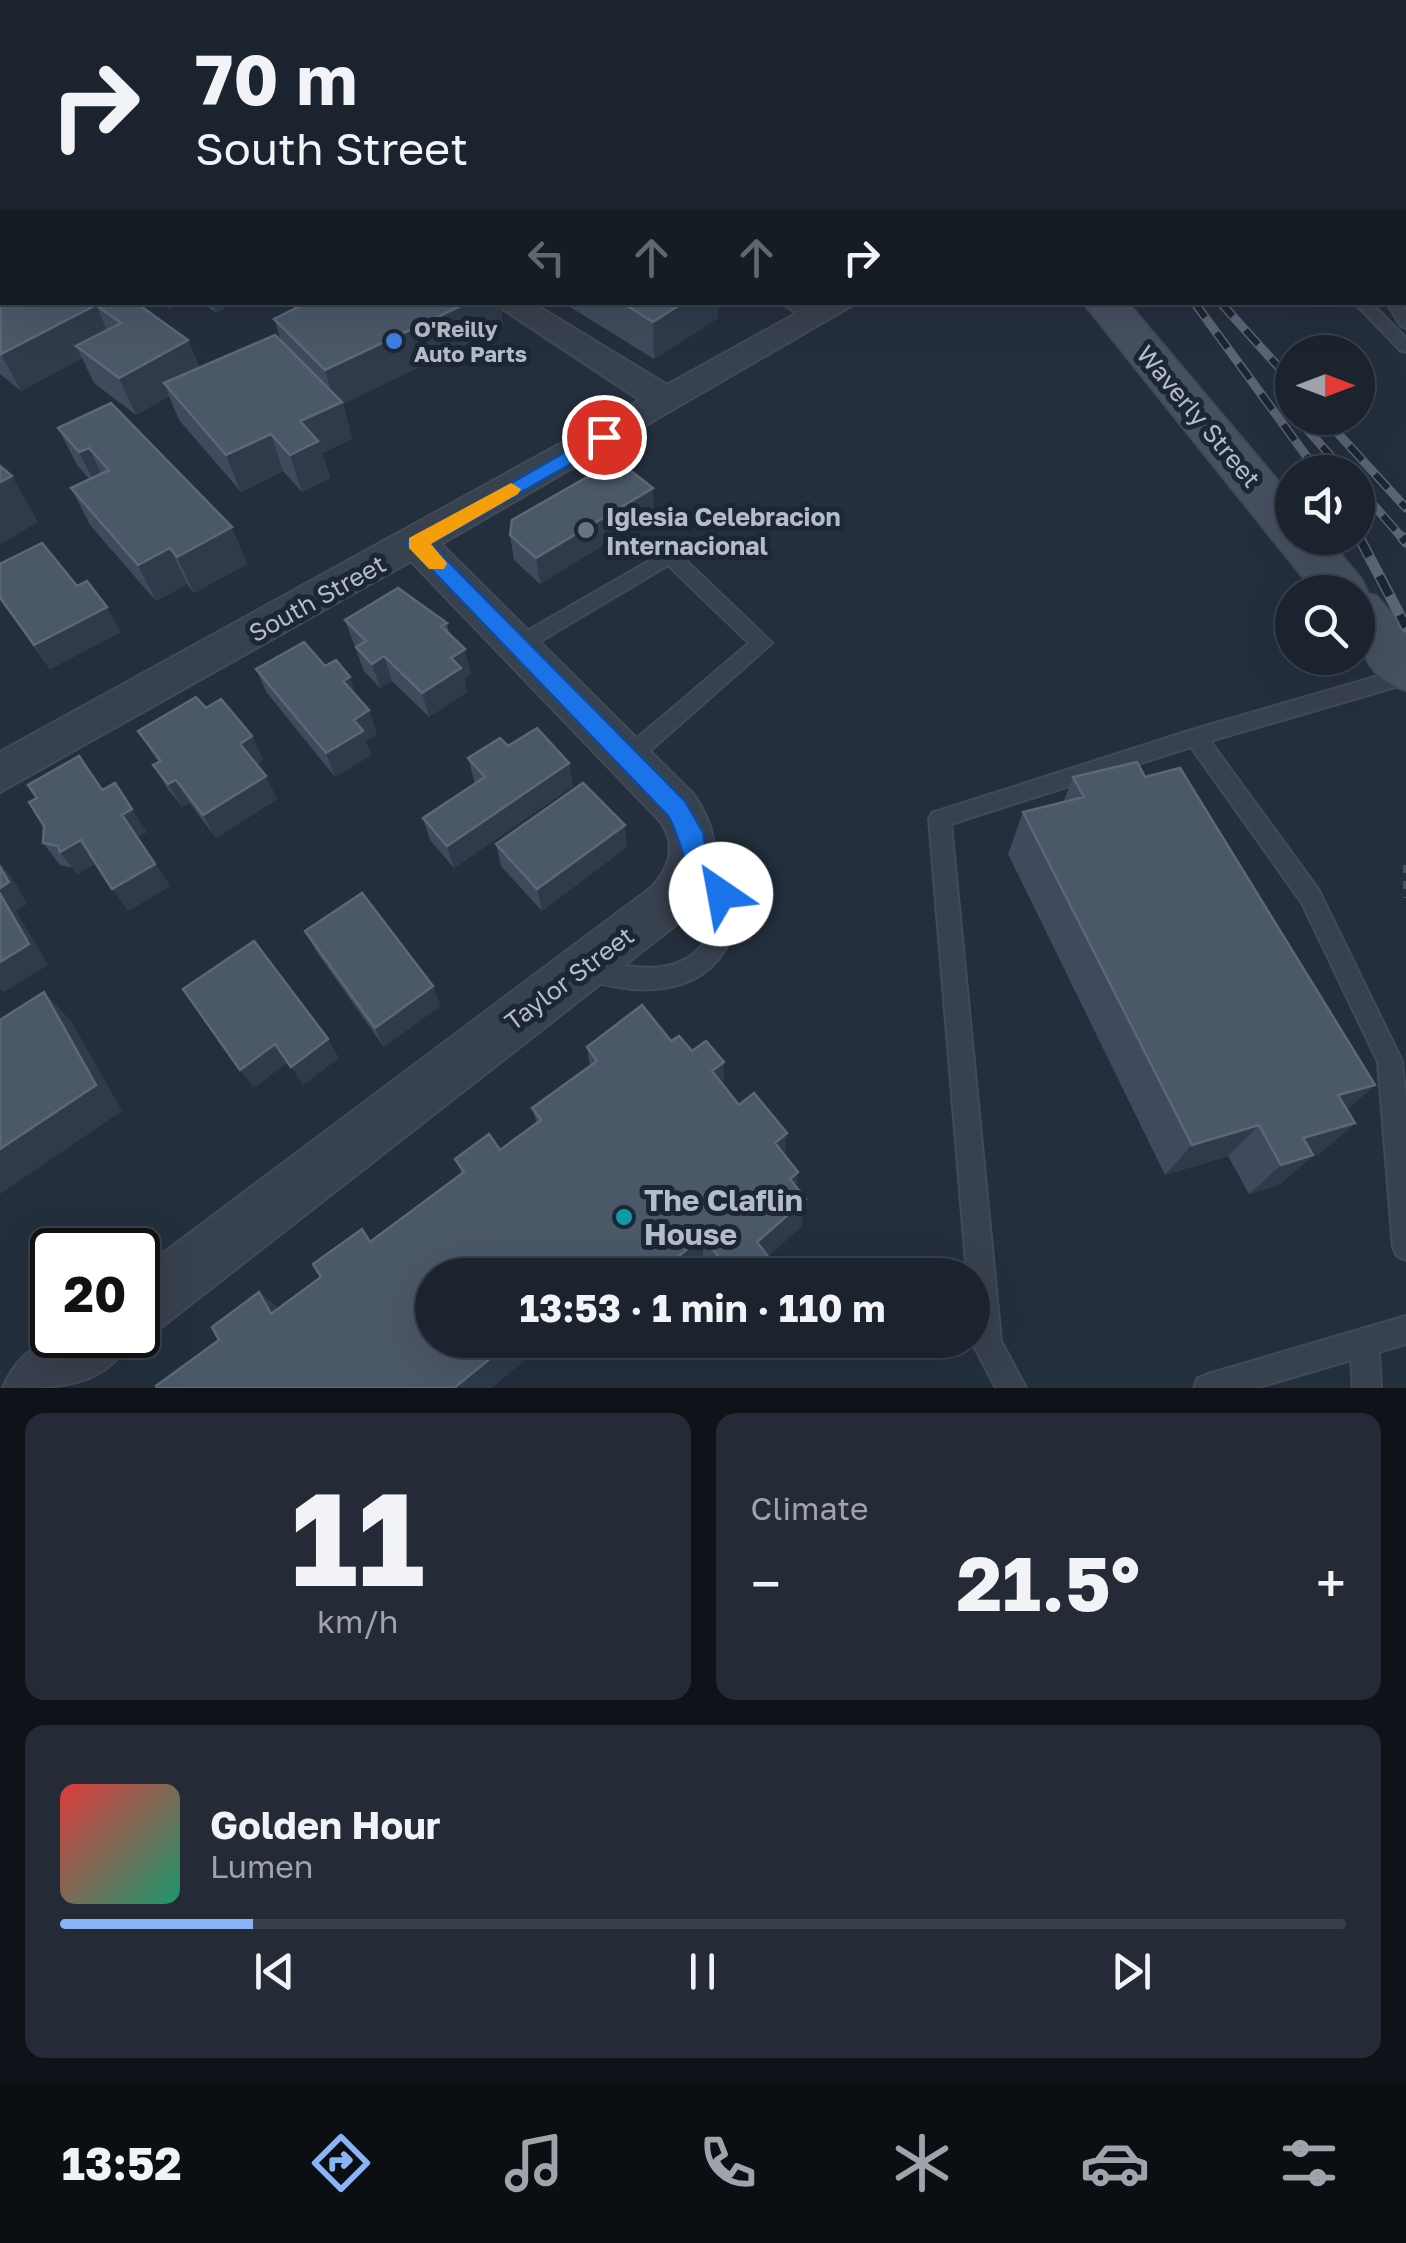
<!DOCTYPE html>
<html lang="en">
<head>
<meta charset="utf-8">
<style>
	body { margin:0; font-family:"Golos Text",sans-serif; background:#242b36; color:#f1f3f6; height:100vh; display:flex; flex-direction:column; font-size:38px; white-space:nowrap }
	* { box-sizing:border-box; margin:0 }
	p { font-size:32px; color:#a0a4aa }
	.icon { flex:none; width:55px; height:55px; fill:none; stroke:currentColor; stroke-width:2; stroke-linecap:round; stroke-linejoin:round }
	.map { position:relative; height:1388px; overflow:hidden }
	.side { display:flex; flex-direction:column; gap:25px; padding:25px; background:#0f1319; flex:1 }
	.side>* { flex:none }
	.guide { position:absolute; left:0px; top:0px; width:1408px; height:305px; box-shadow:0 10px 40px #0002,0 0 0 2px #39404a; background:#1b232e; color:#f1f3f6; overflow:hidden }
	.needle { width:65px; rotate:90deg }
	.controls { position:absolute; left:1275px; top:335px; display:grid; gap:20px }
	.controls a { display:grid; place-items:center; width:100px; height:100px; border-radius:50%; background:#1b232e; box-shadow:0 10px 40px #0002,0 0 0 2px #39404a; font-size:50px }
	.speed { position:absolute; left:30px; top:1228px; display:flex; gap:20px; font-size:50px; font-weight:700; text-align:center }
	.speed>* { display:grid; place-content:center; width:130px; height:130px; border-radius:50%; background:#1b232e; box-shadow:0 10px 40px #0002,0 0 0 2px #39404a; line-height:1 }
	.speed .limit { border:5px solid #111; border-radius:15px; background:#fff; color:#111 }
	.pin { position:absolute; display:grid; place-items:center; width:85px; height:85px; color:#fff; margin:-42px; border:5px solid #fff; border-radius:50%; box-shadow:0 2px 10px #0007 }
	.me { position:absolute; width:110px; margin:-55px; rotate:327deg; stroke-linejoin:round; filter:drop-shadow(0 0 8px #0008) }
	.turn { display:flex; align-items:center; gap:35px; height:210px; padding:0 30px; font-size:45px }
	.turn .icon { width:130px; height:130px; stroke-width:2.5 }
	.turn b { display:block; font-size:70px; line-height:85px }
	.lanes { display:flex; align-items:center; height:95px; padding:0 30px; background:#0003; justify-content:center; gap:50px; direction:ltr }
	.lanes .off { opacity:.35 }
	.big { font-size:75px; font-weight:700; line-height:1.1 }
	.side .card { flex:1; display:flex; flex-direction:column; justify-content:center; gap:15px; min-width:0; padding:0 35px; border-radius:20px; background:#242b36 }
	.side .dial { align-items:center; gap:0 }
	.dial b { font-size:130px; line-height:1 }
	.song { display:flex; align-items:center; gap:30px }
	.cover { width:120px; height:120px; border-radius:15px; background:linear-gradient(135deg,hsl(0 70% 55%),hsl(160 70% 35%)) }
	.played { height:10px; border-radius:5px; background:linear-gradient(90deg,#8ab4f8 15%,#39404a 15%) }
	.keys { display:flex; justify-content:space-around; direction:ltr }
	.heat { display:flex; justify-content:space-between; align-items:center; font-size:55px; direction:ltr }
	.side .tiles { flex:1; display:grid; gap:25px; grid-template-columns:1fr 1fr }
	.card:last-child { grid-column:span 2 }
	.trip { position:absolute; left:415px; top:1258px; width:575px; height:100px; border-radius:50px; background:#1b232e; box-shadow:0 10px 40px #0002,0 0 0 2px #39404a; font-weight:700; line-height:100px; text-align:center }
	.tab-bar { display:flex; height:160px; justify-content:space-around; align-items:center; background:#0b0e12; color:#a0a4aa }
	.tab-bar .icon { width:70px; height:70px }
	.tab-bar .on { color:#8ab4f8 }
	.tab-bar b { font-size:45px; color:#f1f3f6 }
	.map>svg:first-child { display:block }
</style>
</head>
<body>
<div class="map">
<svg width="1406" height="1388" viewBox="0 0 1406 1388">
	<rect width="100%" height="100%" fill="#242f3e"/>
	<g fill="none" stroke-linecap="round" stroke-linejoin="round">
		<defs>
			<path id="lane" d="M0 209H2V219H0Z
				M780 302H799L822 318 814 323 809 321Z
				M1354 302H1370L1406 338V352L1400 350Z
				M1386 302H1401L1406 311V328L1401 326Z
				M670 549 676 551 772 643 635 764H621L618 758 621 752 749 643 668 565 524 651 517 653 507 646 510 641Z
				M1406 668V684L1210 741 1318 889 1402 1061 1406 1102V1260L1397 1256 1393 1247 1378 1062 1302 903 1191 747 951 824 1001 1341 1026 1388H996L973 1344 972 1275H967L929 819 932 813 1195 729Z
				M695 850C709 855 720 870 726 883 736 902 739 922 729 942 702 999 631 996 580 977L576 969 580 961 588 958C627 967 676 980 704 943 712 932 715 919 712 906 709 886 692 877 684 860L687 853Z
				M1406 1316V1344L1379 1352 1381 1388H1353L1351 1360 1256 1388H1194L1198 1378 1208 1374Z"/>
			<path id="street" d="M492 302H531L667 385 817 302H858L441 544 693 794C724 838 720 876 686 917L159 1329 138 1337 133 1335C107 1388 59 1388 3 1388 29 1326 81 1335 138 1335V1272L652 887C670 867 677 845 661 822L411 561 0 792V752L640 400Z"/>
			<path id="secondary" d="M1267 0H1299L1301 2H1269Z
				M1405 177H1406V200H1405Z
				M1083 302H1127L1292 498V538H1327L1361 579 1368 594 1376 596 1406 631V690C1357 674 1358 636 1358 592H1315Z"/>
			<path id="primary" d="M388 0H433L435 2H390Z
				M806 0H838L840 2H808Z
				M854 0H927L929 2H853Z"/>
		</defs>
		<use href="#lane" stroke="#414a57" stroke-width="4"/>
		<use href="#street" stroke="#414a57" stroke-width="4"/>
		<use href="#secondary" stroke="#414a57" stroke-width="4"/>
		<use href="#primary" stroke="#414a57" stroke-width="4"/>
		<path stroke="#3f5557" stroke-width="6" stroke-dasharray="8 8" stroke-linecap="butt" d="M1406 865V898"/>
		<use href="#lane" fill="#38414e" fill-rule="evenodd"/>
		<use href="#street" fill="#38414e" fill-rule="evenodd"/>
		<use href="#secondary" fill="#465061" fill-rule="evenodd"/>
		<use href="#primary" fill="#56606e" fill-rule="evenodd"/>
		<defs>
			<path id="rail-far1" d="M1194 302 1318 472
				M1220 302 1292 382
				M1297 418 1345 472
				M1324 418 1406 508
				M1358 487 1404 540
				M1358 535 1360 540"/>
			<path id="rail" d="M1359 537 1406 627
				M1402 537 1406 542"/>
		</defs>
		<use href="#rail-far1" stroke="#5a6575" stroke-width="9"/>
		<use href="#rail" stroke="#5a6575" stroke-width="11"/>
		<use href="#rail-far1" stroke="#1d2633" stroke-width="6" stroke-dasharray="19" stroke-linecap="butt"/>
		<use href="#rail" stroke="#1d2633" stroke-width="8" stroke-dasharray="22" stroke-linecap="butt"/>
	</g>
	<path fill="#3f4b5c" d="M14 0H386L394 2H13Z
		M1034 0H1270L1272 2H1034Z
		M1392 0H1406V80L1405 2H1391Z
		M0 2 2 3V195L0 193Z
		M0 291 135 302 188 340 199 367 281 341 274 319 308 302H500L503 326 343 404 352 439 322 453 330 478 302 492 283 471 241 492 179 420 169 396 136 415 94 383 82 358 21 391 0 374Z
		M201 302H235L216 313Z
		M562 302H718V318L654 359Z
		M111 403 247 564 194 593 187 584 156 601 90 525 71 488 89 479 77 465 58 428Z
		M654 514 540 584 514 560 510 535Z
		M0 564 121 632 50 669 0 600Z
		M345 620 447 623 449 634 471 674 464 678 467 692 429 717 392 681 380 688 364 671Z
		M325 666 357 696 377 734 366 741 371 755 335 777 267 693 256 669Z
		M206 708 252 736 263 760 257 764 277 799 216 838 190 803 182 807 167 788 153 765 158 762 138 731Z
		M508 746 569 763 573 786 454 868 430 840 423 818 475 784 468 758Z
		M1073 777H1145L1375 1085 1347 1110 1355 1123 1319 1154 1312 1156 1279 1185 1249 1194 1228 1156 1165 1175 1008 854 1023 812 1063 803Z
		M102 790 147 832 137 837 170 886 128 911 96 863 77 874 73 868 60 865 43 843 44 826Z
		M496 844 627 847 542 911 501 866Z
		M305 931 433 986 440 1006 384 1047 316 951Z
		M671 1041 692 1051 724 1062 723 1085 739 1105 787 1133 784 1154 798 1172 796 1185 801 1227 768 1256 782 1275H712L703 1262 688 1275H432V1340H565L547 1355 542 1346 491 1388H157L219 1340 259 1292 278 1308 462 1173 455 1159 500 1150 537 1123 532 1108 590 1066 587 1047Z"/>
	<path fill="#2f3b4b" d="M160 0H203L204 2H161Z
		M292 0H343L344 2H287Z
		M165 302H181L168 310Z
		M212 302H235L216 313Z
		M469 302H500L503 326 343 404 352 439 322 453 330 478 302 492 290 455 300 421 335 405 325 370Z
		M684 302H718V318L654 359 653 322Z
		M96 305 112 342 76 346 82 358 21 391 1 354Z
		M188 340 202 377 164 383 169 396 136 415 119 378Z
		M271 434 283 471 241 492 226 455Z
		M89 448 107 485 98 489 79 452Z
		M12 476 38 522 0 545V482Z
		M653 488 654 514 540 584 536 558Z
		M232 527 247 564 194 593 177 557Z
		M170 548 187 584 156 601 138 565Z
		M107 607 121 632 50 669 34 645Z
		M465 649 471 674 464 678 467 692 429 717 422 693 451 658Z
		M384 656 392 681 380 688 372 664Z
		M350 677 358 701 343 681Z
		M369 710 377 734 366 741 371 755 335 777 326 753 354 720Z
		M252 736 263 760 252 767 240 744Z
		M569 763 573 786 454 868 447 846Z
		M266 776 277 799 216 838 203 815Z
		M176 780 190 803 182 807 168 784Z
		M132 809 147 832 137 837 122 815Z
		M625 825 627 847 542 911 537 889Z
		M81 840 97 863 77 874 60 852Z
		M0 863 12 877 27 904 16 911 48 965 4 992 0 989Z
		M155 864 170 886 128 911 112 889Z
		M433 986 440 1006 384 1047 375 1028Z
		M44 992 71 1021 122 1111 0 1194V1149Z
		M328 1039 339 1058 303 1085 291 1067Z
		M275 1044 287 1063 254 1088 240 1070Z
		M724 1062 723 1096 712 1071Z
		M1375 1085 1339 1117 1338 1095Z
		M1355 1123 1319 1154 1312 1156 1279 1185 1249 1194 1281 1165 1303 1138Z
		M1259 1125 1228 1156 1165 1175 1192 1145Z
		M787 1133 783 1163 775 1143Z
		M798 1172 793 1201 790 1179Z
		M806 1199 801 1227 754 1268 757 1242Z
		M703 1236V1262L688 1275H656Z
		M636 1267 637 1275H626Z
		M259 1292 285 1315 271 1314Z
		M513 1340H539L542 1346 491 1388H454Z
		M540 1340H565L547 1355Z"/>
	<path fill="#4b5868" stroke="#5c6777" stroke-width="2.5" d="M14 0H184L190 2H13Z
		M232 0H292L287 2H241Z
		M326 0H386L394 2H320Z
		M784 0H804L809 2H757Z
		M1040 0H1148L1150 2H1043Z
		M1159 0H1270L1272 2H1162Z
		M0 2 2 3V162L0 161Z
		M2 290V302H135L188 340 119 378 76 346 121 323 96 305 1 354 0 291Z
		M308 302H469L325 370 274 319Z
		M621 302H684L653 322Z
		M275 335 342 402 300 421 318 441 290 455 271 434 226 455 164 383Z
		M111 403 232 527 177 557 170 548 138 565 71 488 109 470 89 448 79 452 58 428Z
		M617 460 653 488 536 558 510 535 512 520Z
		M0 466 12 476 0 482Z
		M42 543 77 586 87 581 107 607 34 645 0 597V564Z
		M398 588 447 623 441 626 465 649 451 658 461 668 422 693 384 656 372 664 356 647 366 641 345 620Z
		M304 642 325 666 336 660 350 677 343 681 369 710 354 720 363 731 326 753 256 669Z
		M196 697 206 708 221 699 252 736 240 744 266 776 203 815 176 780 168 784 153 765 161 761 138 731Z
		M537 728 569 763 447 846 423 818 485 777 468 758 500 738 508 746Z
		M79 756 102 790 115 783 132 809 122 815 155 864 112 889 81 840 60 852 58 846 43 843 44 826 29 802 37 798 28 785Z
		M1137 762 1145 777 1180 768 1375 1085 1338 1095 1355 1123 1303 1138 1313 1155 1281 1165 1259 1125 1192 1145 1023 812 1084 797 1073 777Z
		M583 783 625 825 537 889 496 844Z
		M0 867 9 882 0 888Z
		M362 893 433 986 375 1028 305 931Z
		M0 894 29 944 0 962Z
		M254 941 328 1039 291 1067 275 1044 240 1070 183 989Z
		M44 992 96 1085 0 1149V1020Z
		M642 1005 671 1041 679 1036 692 1051 706 1041 724 1062 712 1071 739 1105 754 1093 787 1133 775 1143 798 1172 790 1179 806 1199 757 1242 782 1275H732L703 1236 656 1275H641L636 1267 626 1275H432V1340H513L454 1388H157L156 1386 219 1340 212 1327 259 1292 271 1314 321 1277 313 1264 362 1229 370 1242 464 1172 455 1159 489 1134 500 1150 541 1120 532 1108 597 1061 587 1047Z"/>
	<path fill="#1a73e8" stroke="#114b97" stroke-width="2.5" d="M604 430 611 432V441L431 544 685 801 703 832 707 856 734 894 730 901 721 905C684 891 685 843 668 816L406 543Z"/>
	<path fill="#f59e0b" d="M511 483 521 489 518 494 431 544 447 563 444 569H429L409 548V538Z"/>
	<circle fill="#3f7fe0" stroke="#1d2633" stroke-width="4" cx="394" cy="341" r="10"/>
	<circle fill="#6b7280" stroke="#1d2633" stroke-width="4" cx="586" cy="530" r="10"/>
	<circle fill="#0f9aa8" stroke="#1d2633" stroke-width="4" cx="624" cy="1217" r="10"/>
	<g text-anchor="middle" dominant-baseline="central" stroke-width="10" stroke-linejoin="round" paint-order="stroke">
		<g font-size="22" font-weight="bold" fill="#b4bcc9" stroke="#1d2633" text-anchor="start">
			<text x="414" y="328">O'Reilly<tspan x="414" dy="25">Auto Parts</tspan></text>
		</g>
		<g font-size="25" fill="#b4bcc9" stroke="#1d2633">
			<text transform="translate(1199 416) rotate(50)">Waverly Street</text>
			<text transform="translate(317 598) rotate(-29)">South Street</text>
			<text transform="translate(569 978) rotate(-37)">Taylor Street</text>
		</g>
		<g font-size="25" font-weight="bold" fill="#b4bcc9" stroke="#1d2633" text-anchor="start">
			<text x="606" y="516">Iglesia Celebracion<tspan x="606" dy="29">Internacional</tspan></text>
		</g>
		<g font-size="30" font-weight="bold" fill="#b4bcc9" stroke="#1d2633" text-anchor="start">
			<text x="644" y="1200">The Claflin<tspan x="644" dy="34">House</tspan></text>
		</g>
	</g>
</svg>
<div class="controls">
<a><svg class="needle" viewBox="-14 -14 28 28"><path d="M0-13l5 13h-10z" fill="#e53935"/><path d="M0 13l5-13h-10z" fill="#a0a4aa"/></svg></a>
<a><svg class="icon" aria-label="sound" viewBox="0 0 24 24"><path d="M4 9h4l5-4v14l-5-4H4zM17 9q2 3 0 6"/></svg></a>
<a><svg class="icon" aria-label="search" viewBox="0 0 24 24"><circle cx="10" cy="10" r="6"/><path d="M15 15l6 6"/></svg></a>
</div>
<div class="speed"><div class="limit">20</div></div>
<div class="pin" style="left:604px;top:437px;background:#d93025"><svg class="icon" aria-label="arrive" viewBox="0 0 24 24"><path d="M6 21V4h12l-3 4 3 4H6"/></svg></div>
<svg class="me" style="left:721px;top:894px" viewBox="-20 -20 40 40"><circle r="19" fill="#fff"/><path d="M0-13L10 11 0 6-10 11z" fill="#1a73e8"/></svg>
<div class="trip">13:53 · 1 min · 110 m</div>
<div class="guide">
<div class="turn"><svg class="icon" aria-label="right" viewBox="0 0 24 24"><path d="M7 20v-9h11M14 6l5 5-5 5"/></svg><div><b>70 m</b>South Street</div></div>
<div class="lanes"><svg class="icon off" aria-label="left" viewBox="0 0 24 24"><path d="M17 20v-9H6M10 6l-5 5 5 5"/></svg><svg class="icon off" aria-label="ahead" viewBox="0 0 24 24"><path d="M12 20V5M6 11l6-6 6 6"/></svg><svg class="icon off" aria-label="ahead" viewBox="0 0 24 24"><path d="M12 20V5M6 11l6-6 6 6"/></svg><svg class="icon" aria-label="right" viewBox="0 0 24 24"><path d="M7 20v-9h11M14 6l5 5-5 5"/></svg></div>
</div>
</div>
<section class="side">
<div class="tiles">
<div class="card dial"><b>11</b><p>km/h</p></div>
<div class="card"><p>Climate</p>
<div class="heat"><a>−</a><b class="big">21.5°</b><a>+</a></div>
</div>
<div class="card">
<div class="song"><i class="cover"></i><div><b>Golden Hour</b><p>Lumen</p></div></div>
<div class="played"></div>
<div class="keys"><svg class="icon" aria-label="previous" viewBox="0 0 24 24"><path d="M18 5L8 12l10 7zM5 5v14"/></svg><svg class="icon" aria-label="pause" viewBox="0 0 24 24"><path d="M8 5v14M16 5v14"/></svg><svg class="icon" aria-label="next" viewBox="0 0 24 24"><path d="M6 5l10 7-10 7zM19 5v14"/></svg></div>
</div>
</div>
</section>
<nav class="tab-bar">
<b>13:52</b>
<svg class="icon on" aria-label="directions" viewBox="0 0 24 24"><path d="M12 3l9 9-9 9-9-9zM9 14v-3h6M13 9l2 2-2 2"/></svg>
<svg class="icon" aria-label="music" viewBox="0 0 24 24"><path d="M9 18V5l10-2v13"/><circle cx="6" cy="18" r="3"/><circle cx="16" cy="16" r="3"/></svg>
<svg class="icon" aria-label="phone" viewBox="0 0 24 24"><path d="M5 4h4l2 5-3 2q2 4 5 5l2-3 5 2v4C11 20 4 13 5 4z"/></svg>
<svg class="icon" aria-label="climate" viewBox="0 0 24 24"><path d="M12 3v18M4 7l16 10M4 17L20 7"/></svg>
<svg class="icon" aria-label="car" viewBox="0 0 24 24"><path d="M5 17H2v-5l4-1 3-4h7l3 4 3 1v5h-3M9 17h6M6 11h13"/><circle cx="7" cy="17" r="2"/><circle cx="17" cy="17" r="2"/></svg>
<svg class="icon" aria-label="filters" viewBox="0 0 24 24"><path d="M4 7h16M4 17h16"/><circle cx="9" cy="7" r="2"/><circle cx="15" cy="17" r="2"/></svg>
</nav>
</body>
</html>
